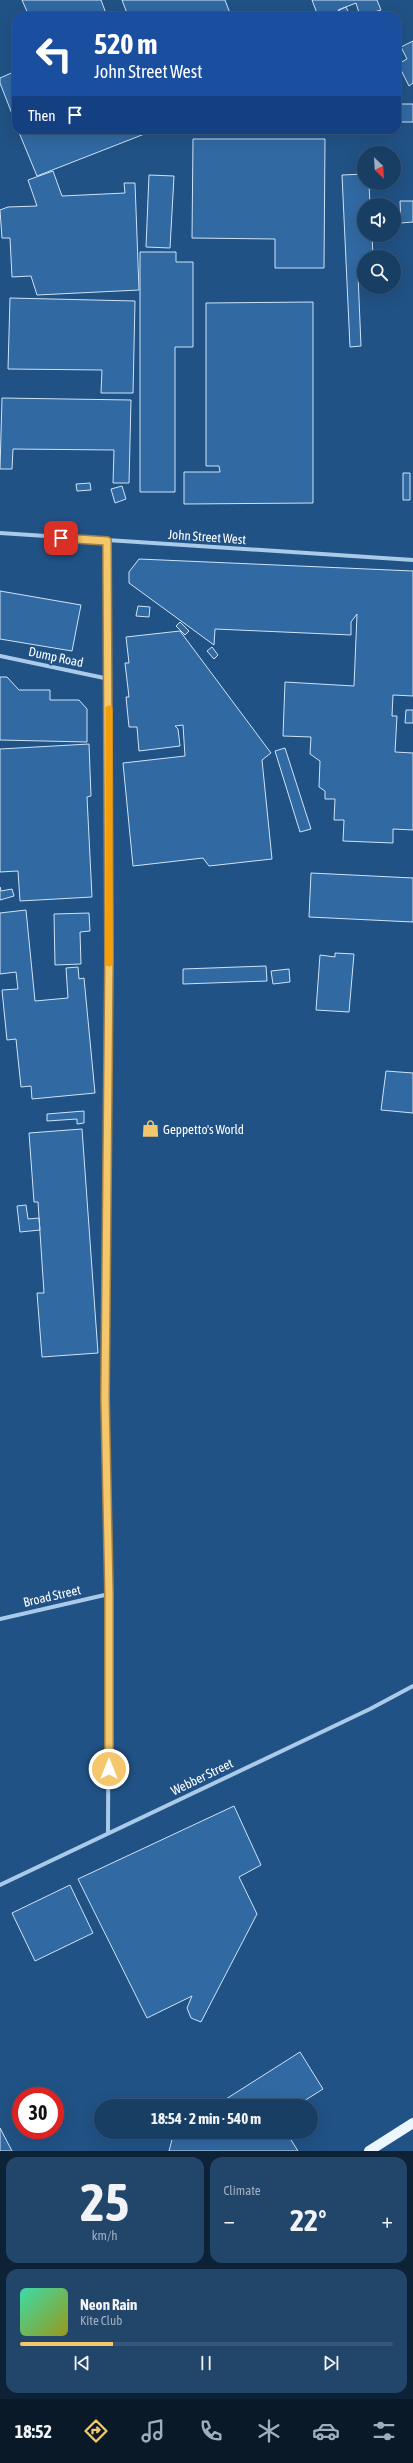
<!DOCTYPE html>
<html lang="en">
<head>
<meta charset="utf-8">
<style>
	body { margin:0; font-family:"Asap Condensed",sans-serif; background:#22456a; color:#f1f3f6; height:100vh; display:flex; flex-direction:column; font-size:15px; white-space:nowrap }
	* { box-sizing:border-box; margin:0 }
	p { font-size:13px; color:#9faebf }
	.icon { flex:none; width:22px; height:22px; fill:none; stroke:currentColor; stroke-width:2; stroke-linecap:round; stroke-linejoin:round }
	.map { position:relative; height:2151px; overflow:hidden }
	.sheet { display:flex; flex-direction:column; gap:6px; padding:6px; background:#0e2237; flex:1 }
	.sheet>* { flex:none }
	.banner { position:absolute; left:12px; top:12px; width:389px; height:122px; border-radius:12px; box-shadow:0 4px 16px #0002,0 0 0 1px #375778; background:#1a4fa0; color:#fff; overflow:hidden }
	.needle { width:26px; rotate:155deg }
	.buttons { position:absolute; left:357px; top:146px; display:grid; gap:8px }
	.buttons a { display:grid; place-items:center; width:44px; height:44px; border-radius:50%; background:#193e64; box-shadow:0 4px 16px #0002,0 0 0 1px #375778; font-size:20px }
	.speed { position:absolute; left:12px; top:2087px; display:flex; gap:8px; font-size:20px; font-weight:700; text-align:center }
	.speed>* { display:grid; place-content:center; width:52px; height:52px; border-radius:50%; background:#193e64; box-shadow:0 4px 16px #0002,0 0 0 1px #375778; line-height:1 }
	.speed .limit { border:6px solid #d22; background:#fff; color:#111 }
	.pin { position:absolute; display:grid; place-items:center; width:34px; height:34px; color:#fff; margin:-17px; border-radius:8px; box-shadow:0 2px 6px #0006 }
	.me { position:absolute; width:44px; margin:-22px; rotate:0deg; stroke-linejoin:round; filter:drop-shadow(0 0 3px #0008) }
	.turn { display:flex; align-items:center; gap:14px; height:84px; padding:0 16px; font-size:18px }
	.turn .icon { width:52px; height:52px; stroke-width:2.5 }
	.turn b { display:block; font-size:28px; line-height:34px }
	.then { display:flex; align-items:center; height:38px; padding:0 16px; background:#0003; gap:8px; font-size:15px }
	.big { font-size:30px; font-weight:700; line-height:1.1 }
	.sheet .tile { flex:1; display:flex; flex-direction:column; justify-content:center; gap:6px; min-width:0; padding:0 14px; border-radius:12px; background:#22456a }
	.sheet .dial { align-items:center; gap:0 }
	.dial b { font-size:52px; line-height:1 }
	.song { display:flex; align-items:center; gap:12px }
	.cover { width:48px; height:48px; border-radius:6px; background:linear-gradient(135deg,hsl(160 70% 55%),hsl(60 70% 35%)) }
	.played { height:4px; border-radius:2px; background:linear-gradient(90deg,#f5c76c 25%,#375778 25%) }
	.keys { display:flex; justify-content:space-around; direction:ltr }
	.heat { display:flex; justify-content:space-between; align-items:center; font-size:22px; direction:ltr }
	.sheet .tiles { flex:1; display:grid; gap:6px; grid-template-columns:1fr 1fr }
	.tile:last-child { grid-column:span 2 }
	.trip { position:absolute; left:94px; top:2099px; width:224px; height:40px; border-radius:20px; background:#193e64; box-shadow:0 4px 16px #0002,0 0 0 1px #375778; font-weight:700; line-height:40px; text-align:center }
	.menu { display:flex; height:64px; justify-content:space-around; align-items:center; background:#0a1928; color:#9faebf }
	.menu .icon { width:28px; height:28px }
	.menu .on { color:#f5c76c }
	.menu b { font-size:18px; color:#f1f3f6 }
	.map>svg:first-child { display:block }
</style>
</head>
<body>
<div class="map">
<svg width="413" height="2151" viewBox="0 0 413 2151">
	<rect width="100%" height="100%" fill="#215285"/>
	<path fill="#3169a2" stroke="#cee3f7" d="M22 0H101L107 16H29Z
		M122 0H225L231 16H128Z
		M312 0H377L381 10 360 16 356 3 338 10 341 16H318Z
		M346 7 350 15 342 16 339 10Z
		M413 41V83L409 86 398 64 407 59 401 47Z
		M16 71V124L0 83V78Z
		M397 104H413V122H397Z
		M18 130H146L147 133 37 176Z
		M193 139H325L324 268H275V239L192 238Z
		M53 171 62 196 125 193 124 183H135L139 290 37 295 31 276 12 277 10 238H2L0 210 8 207 37 206 28 180Z
		M364 174V183H369L370 205H364V235H372L373 257H364V274L358 275 361 346 350 347 342 175Z
		M149 175 174 176 170 248 146 247Z
		M400 201H413V222L401 223Z
		M140 252H176V262H193V347H175V492H140Z
		M10 298 135 301 133 393H101L102 370 8 369Z
		M313 302V503L184 504V472H220L219 466H206V303Z
		M2 398 131 400 129 483H113L114 450 13 449 12 469H0Z
		M403 473H410V500H403Z
		M90 483 91 490 77 491 76 484Z
		M122 486 126 499 115 503 111 489Z
		M139 559 413 571V696L393 695 392 716H397L395 752 413 753V830L393 829V843L343 841 344 820H334L335 799H325V791L319 787 320 761 310 754 311 737 283 736 285 682 354 686 357 614 351 622V635L215 629 214 645 129 583V572Z
		M0 591 81 605 72 651 0 639Z
		M138 606 150 607 149 617 136 616Z
		M180 622 189 631 185 635 176 626Z
		M180 631 271 753 262 760 272 859 209 866 203 858 133 866 123 763 185 756 183 725 175 726 178 729 180 746 139 751 137 727H129L126 697H129L125 663H129L126 637Z
		M212 647 218 655 214 659 207 651Z
		M0 677H7L19 690H50V700H79L87 709V742L0 740Z
		M406 710H413V723H405Z
		M89 744 91 796 87 797 92 897 20 901 18 871 0 872V749Z
		M285 748 311 829 300 832 275 751Z
		M311 873 413 878V922L309 917Z
		M0 887 1 891 12 889 14 896 0 900Z
		M26 910 35 1001 68 998 66 968 78 967 79 979 84 978 95 1093 32 1099 31 1086 21 1087 16 1039 7 1040 2 990 18 989 16 972 0 974V913Z
		M89 913 90 931 80 932 81 964 55 965 54 914Z
		M335 953 354 954 349 1012 316 1010 320 955 335 957Z
		M266 966 267 981 183 984V969Z
		M289 969 290 982 273 984 271 971Z
		M386 1071 413 1073V1113L381 1110Z
		M84 1111V1123L77 1124V1119L47 1121V1114Z
		M82 1129 98 1353 42 1357 37 1293H44L38 1202H34L29 1133Z
		M26 1205 28 1219 39 1218 40 1230 20 1232 17 1206Z
		M234 1806 261 1865 239 1877 257 1914 201 2022 191 2018 187 2008 192 1996 147 2018 78 1879Z
		M70 1885 93 1933 35 1961 12 1913Z
		M300 2052 323 2089 296 2106H215Z
		M0 2128 12 2151H0Z
		M286 2132 298 2151H169L174 2132Z"/>
	<g fill="none" stroke-linecap="round" stroke-linejoin="round">
		<path stroke="#aacae9" stroke-width="4" d="M0 533 413 560
			M107 541 109 957 105 1398 109 1594 108 1833
			M0 656 109 679
			M0 1619 109 1594
			M0 1885 370 1709 413 1686"/>
		<path stroke="#edf5fe" stroke-width="10" d="M369 2151 413 2123"/>
	</g>
	<g fill="none" stroke-linecap="round" stroke-linejoin="round">
		<defs>
			<path id="route" d="M61 538 107 541 109 957 105 1398 109 1594V1769"/>
		</defs>
		<use href="#route" stroke="#9f8146" stroke-width="10"/>
		<use href="#route" stroke="#f5c76c" stroke-width="7"/>
		<path stroke="#f59e0b" stroke-width="7" d="M109 709V963"/>
	</g>
	<defs>
		<symbol id="shop-bare" viewBox="-9 -9 18 18"><path d="M-5-2.5h2.3a2.7 3.5 0 0 1 5.4 0H5L5.5 6h-11ZM-1.5-2.5h3a1.5 2.3 0 0 0-3 0Z" fill="#f5c76c" stroke="#215285" stroke-width="2.5" paint-order="stroke"/></symbol>
	</defs>
	<g fill-rule="evenodd">
		<use href="#shop-bare" x="138" y="1116" width="25" height="25"/>
	</g>
	<g text-anchor="middle" dominant-baseline="central" stroke-width="4" stroke-linejoin="round" paint-order="stroke">
		<g font-size="13" fill="#fff" stroke="#215285">
			<text transform="translate(207 537) rotate(4)">John Street West</text>
			<text transform="translate(56 657) rotate(12)">Dump Road</text>
			<text transform="translate(52 1596) rotate(-13)">Broad Street</text>
			<text transform="translate(202 1777) rotate(-26)">Webber Street</text>
		</g>
		<g font-size="13" fill="#fff" stroke="#215285" text-anchor="start">
			<text x="163" y="1129">Geppetto's World</text>
		</g>
	</g>
</svg>
<div class="buttons">
<a><svg class="needle" viewBox="-14 -14 28 28"><path d="M0-13l5 13h-10z" fill="#e53935"/><path d="M0 13l5-13h-10z" fill="#9faebf"/></svg></a>
<a><svg class="icon" aria-label="sound" viewBox="0 0 24 24"><path d="M4 9h4l5-4v14l-5-4H4zM17 9q2 3 0 6"/></svg></a>
<a><svg class="icon" aria-label="search" viewBox="0 0 24 24"><circle cx="10" cy="10" r="6"/><path d="M15 15l6 6"/></svg></a>
</div>
<div class="speed"><div class="limit">30</div></div>
<div class="pin" style="left:61px;top:538px;background:#d93025"><svg class="icon" aria-label="arrive" viewBox="0 0 24 24"><path d="M6 21V4h12l-3 4 3 4H6"/></svg></div>
<svg class="me" style="left:109px;top:1769px" viewBox="-20 -20 40 40"><circle r="17" fill="#f5c76c" stroke="#fff" stroke-width="3"/><path d="M0-11L8 9 0 5-8 9z" fill="#fff"/></svg>
<div class="trip">18:54 · 2 min · 540 m</div>
<div class="banner">
<div class="turn"><svg class="icon" aria-label="left" viewBox="0 0 24 24"><path d="M17 20v-9H6M10 6l-5 5 5 5"/></svg><div><b>520 m</b>John Street West</div></div>
<div class="then">Then<svg class="icon" aria-label="arrive" viewBox="0 0 24 24"><path d="M6 21V4h12l-3 4 3 4H6"/></svg></div>
</div>
</div>
<section class="sheet">
<div class="tiles">
<div class="tile dial"><b>25</b><p>km/h</p></div>
<div class="tile"><p>Climate</p>
<div class="heat"><a>−</a><b class="big">22°</b><a>+</a></div>
</div>
<div class="tile">
<div class="song"><i class="cover"></i><div><b>Neon Rain</b><p>Kite Club</p></div></div>
<div class="played"></div>
<div class="keys"><svg class="icon" aria-label="previous" viewBox="0 0 24 24"><path d="M18 5L8 12l10 7zM5 5v14"/></svg><svg class="icon" aria-label="pause" viewBox="0 0 24 24"><path d="M8 5v14M16 5v14"/></svg><svg class="icon" aria-label="next" viewBox="0 0 24 24"><path d="M6 5l10 7-10 7zM19 5v14"/></svg></div>
</div>
</div>
</section>
<nav class="menu">
<b>18:52</b>
<svg class="icon on" aria-label="directions" viewBox="0 0 24 24"><path d="M12 3l9 9-9 9-9-9zM9 14v-3h6M13 9l2 2-2 2"/></svg>
<svg class="icon" aria-label="music" viewBox="0 0 24 24"><path d="M9 18V5l10-2v13"/><circle cx="6" cy="18" r="3"/><circle cx="16" cy="16" r="3"/></svg>
<svg class="icon" aria-label="phone" viewBox="0 0 24 24"><path d="M5 4h4l2 5-3 2q2 4 5 5l2-3 5 2v4C11 20 4 13 5 4z"/></svg>
<svg class="icon" aria-label="climate" viewBox="0 0 24 24"><path d="M12 3v18M4 7l16 10M4 17L20 7"/></svg>
<svg class="icon" aria-label="car" viewBox="0 0 24 24"><path d="M5 17H2v-5l4-1 3-4h7l3 4 3 1v5h-3M9 17h6M6 11h13"/><circle cx="7" cy="17" r="2"/><circle cx="17" cy="17" r="2"/></svg>
<svg class="icon" aria-label="filters" viewBox="0 0 24 24"><path d="M4 7h16M4 17h16"/><circle cx="9" cy="7" r="2"/><circle cx="15" cy="17" r="2"/></svg>
</nav>
</body>
</html>
